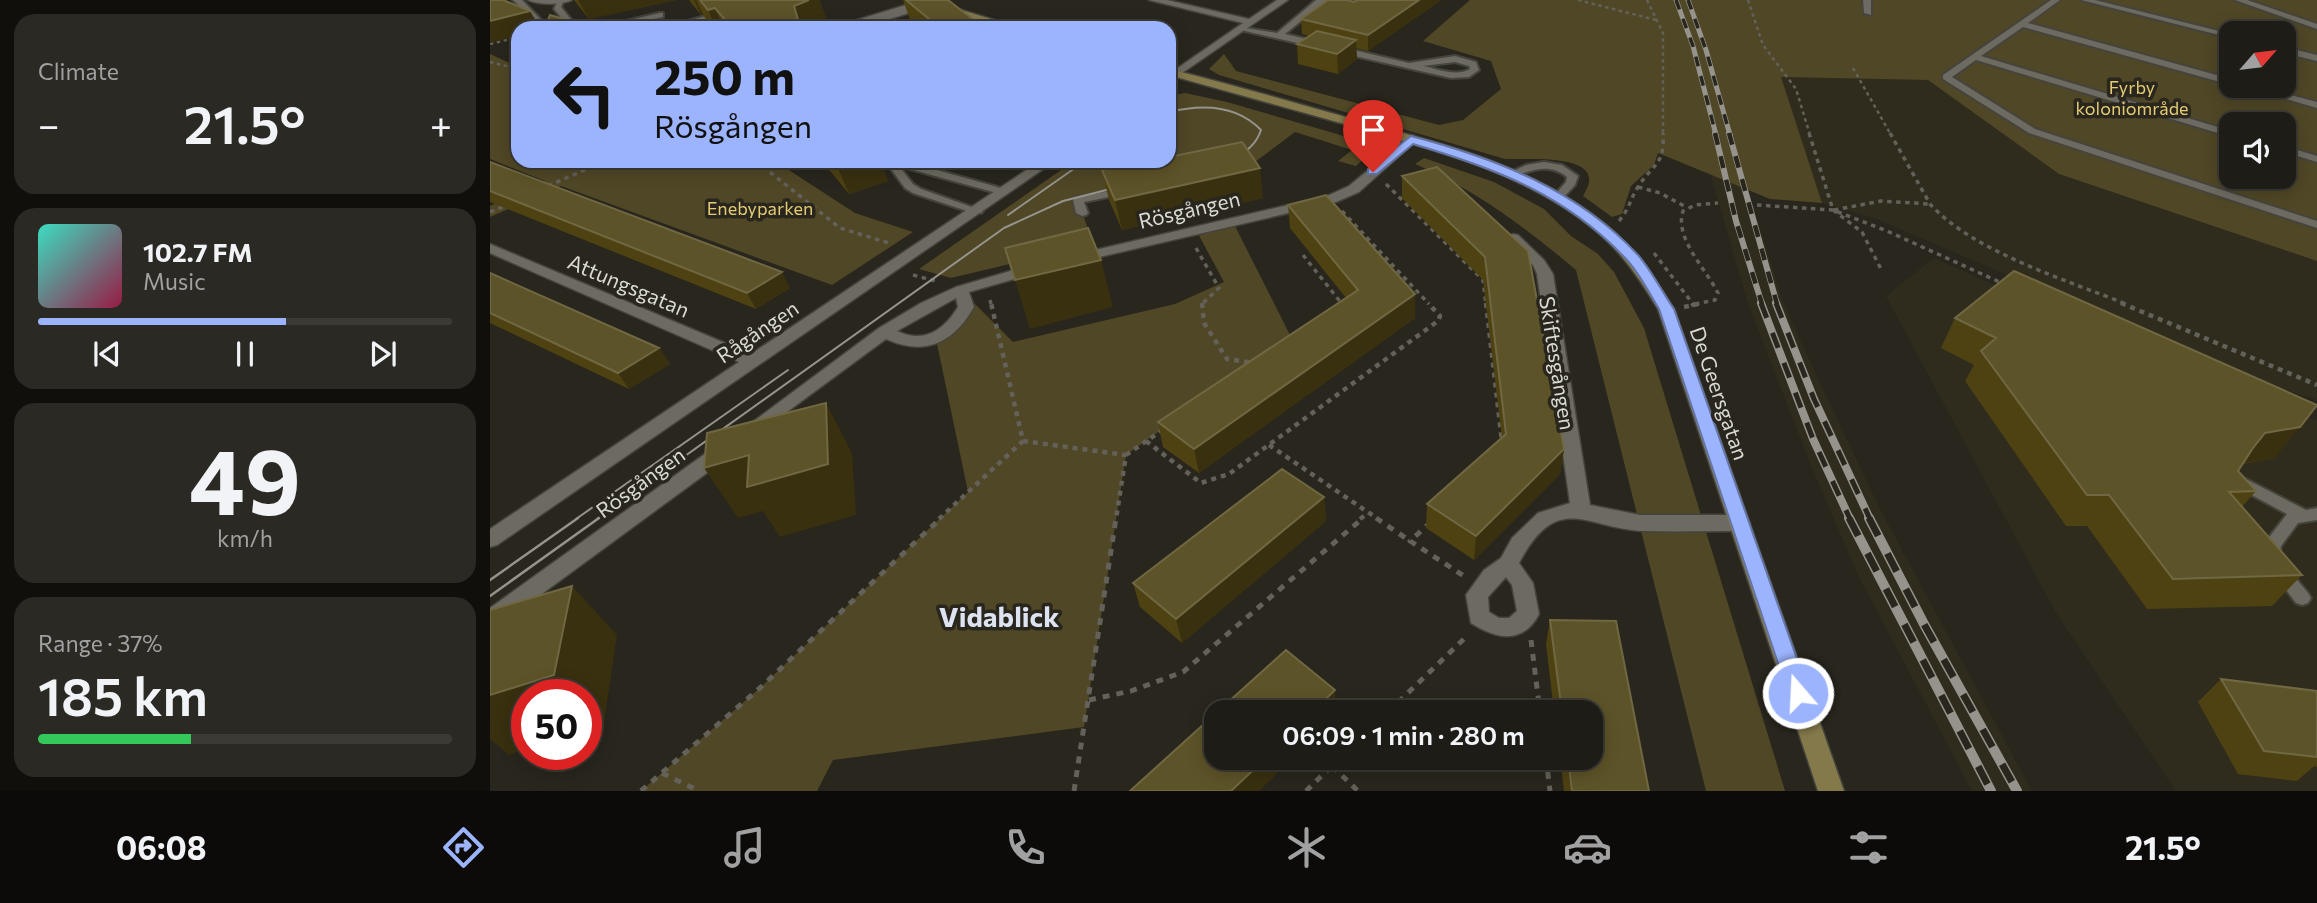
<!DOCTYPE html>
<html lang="en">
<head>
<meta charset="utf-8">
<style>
	body { margin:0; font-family:Commissioner,sans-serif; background:#2b2923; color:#f1f3f6; height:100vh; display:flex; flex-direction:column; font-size:26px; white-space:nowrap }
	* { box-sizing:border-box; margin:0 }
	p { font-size:23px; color:#a1a1a1 }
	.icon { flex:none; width:38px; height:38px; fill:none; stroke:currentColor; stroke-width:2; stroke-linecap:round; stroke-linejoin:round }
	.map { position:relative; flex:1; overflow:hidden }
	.sheet { display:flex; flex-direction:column; gap:14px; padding:14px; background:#100f0c; width:490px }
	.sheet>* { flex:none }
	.hud { position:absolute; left:21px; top:21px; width:665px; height:147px; border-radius:21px; box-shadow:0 4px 18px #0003,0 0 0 2px #3c3a35; background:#9cb4fd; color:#111; overflow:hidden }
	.needle { width:46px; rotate:62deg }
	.fabs { position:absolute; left:1729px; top:21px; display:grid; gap:14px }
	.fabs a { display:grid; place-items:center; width:77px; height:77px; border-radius:14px; background:#1e1c16; box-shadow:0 4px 18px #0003,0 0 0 2px #3c3a35; font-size:35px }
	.speed { position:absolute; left:21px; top:679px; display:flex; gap:14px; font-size:35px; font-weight:700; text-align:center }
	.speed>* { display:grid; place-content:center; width:91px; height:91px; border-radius:50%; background:#1e1c16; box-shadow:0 4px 18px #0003,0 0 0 2px #3c3a35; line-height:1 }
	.speed .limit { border:10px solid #d22; background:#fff; color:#111 }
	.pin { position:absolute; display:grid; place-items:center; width:60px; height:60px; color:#fff; margin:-72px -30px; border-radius:50% 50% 50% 0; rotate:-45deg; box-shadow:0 0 7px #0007 }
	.pin .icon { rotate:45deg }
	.me { position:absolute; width:77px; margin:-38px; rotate:341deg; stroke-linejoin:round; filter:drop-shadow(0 0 5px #0008) }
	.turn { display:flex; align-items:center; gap:24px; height:147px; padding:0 28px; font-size:32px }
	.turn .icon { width:91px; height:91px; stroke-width:2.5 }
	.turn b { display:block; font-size:49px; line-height:60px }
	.big { font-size:52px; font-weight:600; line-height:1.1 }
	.sheet .widget { flex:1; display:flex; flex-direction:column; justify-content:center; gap:10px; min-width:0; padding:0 24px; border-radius:21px; background:#2b2923 }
	.sheet .dial { align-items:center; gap:0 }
	.dial b { font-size:91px; line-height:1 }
	.song { display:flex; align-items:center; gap:21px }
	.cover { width:84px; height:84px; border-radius:10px; background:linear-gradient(135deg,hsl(170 70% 55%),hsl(340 70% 35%)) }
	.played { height:7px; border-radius:4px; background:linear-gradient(90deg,#9cb4fd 60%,#3c3a35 60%) }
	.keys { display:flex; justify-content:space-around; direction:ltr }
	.heat { display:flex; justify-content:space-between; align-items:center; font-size:38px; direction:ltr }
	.charge { height:10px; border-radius:5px; background:linear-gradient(90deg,#34c759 37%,#3c3a35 0) }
	.trip { position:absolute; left:714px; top:700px; width:399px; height:70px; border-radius:21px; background:#1e1c16; box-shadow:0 4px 18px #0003,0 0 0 2px #3c3a35; font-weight:600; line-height:70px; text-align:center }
	.tab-bar { display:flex; height:112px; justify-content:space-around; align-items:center; background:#0c0b09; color:#a1a1a1 }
	.tab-bar .icon { width:49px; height:49px }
	.tab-bar .active { color:#9cb4fd }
	.tab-bar b { font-size:32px; color:#f1f3f6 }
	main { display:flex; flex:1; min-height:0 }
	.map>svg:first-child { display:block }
</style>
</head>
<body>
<main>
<section class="sheet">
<div class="widget"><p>Climate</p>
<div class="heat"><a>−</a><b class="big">21.5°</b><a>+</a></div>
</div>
<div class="widget">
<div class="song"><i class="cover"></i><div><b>102.7 FM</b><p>Music</p></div></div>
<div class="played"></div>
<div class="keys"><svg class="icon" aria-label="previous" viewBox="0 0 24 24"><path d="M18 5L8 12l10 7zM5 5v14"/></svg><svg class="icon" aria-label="pause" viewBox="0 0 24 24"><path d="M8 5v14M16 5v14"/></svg><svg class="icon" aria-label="next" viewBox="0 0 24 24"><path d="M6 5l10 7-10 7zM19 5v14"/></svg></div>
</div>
<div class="widget dial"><b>49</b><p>km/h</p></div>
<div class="widget"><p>Range · 37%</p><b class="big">185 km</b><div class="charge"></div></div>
</section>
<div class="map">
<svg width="1827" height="791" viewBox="0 0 1827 791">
	<rect width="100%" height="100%" fill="#28261d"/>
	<path fill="#302c1d" d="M1290 77 1438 80 1569 174 1827 261V400L1744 373 1387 219 1332 203Z
		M1212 123 1256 182 1292 299 1323 368 1391 511 1542 791H1482L1368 575 1320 463 1259 306 1223 184Z
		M1444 258 1763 401 1827 420V791H1686L1566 613 1396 296Z"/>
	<path fill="#504726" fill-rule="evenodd" d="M980 0H1827V261L1569 174 1438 80 1291 77 1332 203 1280 199 1168 153 1164 165 1141 186 1132 214 1122 217 1093 196C1095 192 1099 186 1099 181 1102 153 1030 160 1015 159L729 75 719 69 734 54 746 71 949 125 973 120 1011 89 1001 61 933 41ZM1741 33H1794V86H1741ZM1741 124H1794V177H1741Z
		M0 54 28 67V161H285L365 213 423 232 342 285 71 186 0 217V206L55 181 0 159Z
		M695 93 737 102 888 146 866 166 848 161 862 150 805 132 765 162 588 200 603 244 461 278 429 269 584 161H679V96Z
		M934 158 1004 182 1054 209 1081 236 1108 254 1124 272 1154 328 1295 791H1216L1086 270C1036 228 986 190 925 164Z
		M743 222 801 337 636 455 594 727 343 760 327 791H151L271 687 478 492 446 339 470 319 471 290 523 342 685 304 734 282 706 230Z"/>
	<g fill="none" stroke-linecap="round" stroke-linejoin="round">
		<defs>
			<path id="service" d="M23 0H32L59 28H52Z
				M68 0H74L71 7 88 28H80L64 9Z
				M826 0H837L855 5 851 7 832 4 795 34 919 63 965 56 986 62 989 70 979 77 961 78 746 29 750 27 787 33ZM965 62 979 66 980 69C966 77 948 69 933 66Z
				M1373 0H1381V15L1374 13Z
				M1561 0H1570L1538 23 1741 79V85L1533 27 1491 56 1741 131V137L1486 60 1462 77 1545 129 1827 221V228L1539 133 1453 79V75Z
				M1591 0H1605L1741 34V38Z
				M1745 0H1757L1827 24V29Z
				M233 11H236V15L203 23 207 28H199L194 22Z
				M170 13H173V17L121 28H106Z
				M1794 47 1827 55V61L1794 53Z
				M1752 86H1767L1827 102V108Z
				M1794 146 1827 156V162L1794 152Z
				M395 161H415L518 190 519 192 514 195 409 166 423 184 431 189 493 211 491 213H483L423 193 415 188Z
				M1054 162 1072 165 1088 176 1085 185 1072 199H1064L1063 197 1076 182 1077 177C1059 163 1044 170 1024 176L1019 173 1036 165Z
				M634 188 639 191 638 193 594 202 598 213 596 215 592 216 586 213 583 200 584 198Z
				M1750 476 1816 510 1827 508V520L1808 523 1791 546 1789 558 1818 593 1821 598 1818 603 1812 605 1806 603 1773 559 1777 540 1797 514 1745 486 1742 482 1745 478Z"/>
			<path id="minor" d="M38 0H82C72 5 48 5 38 0Z
				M432 0H446C423 16 369 28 341 28Z
				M659 0H677L759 19 787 0H798L679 82V74L753 23Z
				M921 135 925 136V142L869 192 846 202 588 262 581 258 588 254 837 196 859 186Z
				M550 161H565L7 545 0 547V529L249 362 0 253V244L261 354Z
				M1023 234 1028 235 1054 260 1063 274 1100 505 1150 515H1250L1257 518 1260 523 1257 528 1250 531C1218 531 1185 532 1153 531 1095 528 1068 490 1029 563L1043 583 1049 614C1033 645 1006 639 981 623L976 595 994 570 1011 558 1022 538 1048 513 1080 503 1047 274 1043 265 1016 238ZM1016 577 1022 585 1027 611 1019 618H1009L999 612 998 597Z
				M544 264 549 266 552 269 549 272 479 292 484 307C464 342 436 357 396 339L267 434H255L252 430 389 328 431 303 466 287ZM466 298 468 307C454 330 434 344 407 331Z
				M233 444 240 446 242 451 240 456 8 626 0 629V608L226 446Z"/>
			<path id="secondary" d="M422 0H438L531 28H515Z
				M679 69C744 85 809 104 874 122 959 146 1049 168 1117 226 1145 249 1165 279 1184 309L1354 791H1328L1168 309C1150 280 1132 252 1105 230 1040 176 958 154 879 131 812 112 746 94 679 75Z"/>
		</defs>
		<use href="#service" stroke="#45443c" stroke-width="4"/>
		<use href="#minor" stroke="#45443c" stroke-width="3"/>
		<use href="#secondary" stroke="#45443c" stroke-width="3"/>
		<path stroke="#636159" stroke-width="2.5" stroke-dasharray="3.5 3.5" stroke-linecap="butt" d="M1088 0 1166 20
			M1157 0 1173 33V135
			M1258 0 1273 45 1306 89 1320 135
			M0 44 28 37
			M0 62 28 69
			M1363 68 1401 135"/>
		<path stroke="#636159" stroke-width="3.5" stroke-dasharray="4.5 4.5" stroke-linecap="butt" d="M1319 133 1343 210 1372 232 1391 269
			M1400 133 1440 204C1482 251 1576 280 1636 304
			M266 161 350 228 402 244
			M896 184 993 280 996 304
			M58 186 115 161
			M1148 187 1170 193 1196 207
			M1267 205 1343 210 1397 231 1514 284
			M1344 210 1391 201 1439 204
			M852 211 939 304
			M0 212 15 206
			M1129 221C1140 208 1140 199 1148 187 1163 163 1175 166 1173 133
			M706 248 729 288 712 304
			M1164 253 1203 304
			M813 255 852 304
			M423 275 445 281
			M500 300 501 304
			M1205 304 1225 300 1228 293C1216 269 1184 238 1193 211L1205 205 1228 203"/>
		<path stroke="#636159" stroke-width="4.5" stroke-dasharray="5 5" stroke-linecap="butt" d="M712 303 714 323 737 359 764 363
			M850 303 852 305
			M996 303 1012 442
			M1202 303 1204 306
			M1631 303 1827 385
			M1194 307 1213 303
			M533 441 636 455 626 519
			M656 441 711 483 739 474 948 321 950 316 938 303
			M779 445 888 519
			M636 455 674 429
			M449 519 533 441 501 303
			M870 519 878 513"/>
		<path stroke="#636159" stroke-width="5" stroke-dasharray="7 7" stroke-linecap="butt" d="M886 518 920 541
			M941 522 920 541 974 576
			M1041 640 1050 712
			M599 700 641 691 693 672 873 518
			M898 712 977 636
			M1056 758 1060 791
			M842 766 868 791
			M172 773 209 791
			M151 791 271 687 451 518
			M584 791 626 518
			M816 791 850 758"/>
		<use href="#service" fill="#6d6a61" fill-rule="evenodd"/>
		<use href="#minor" fill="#6d6a61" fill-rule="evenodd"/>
		<use href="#secondary" fill="#84794b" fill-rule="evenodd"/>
		<path stroke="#95938c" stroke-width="2" d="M679 112C712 104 746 104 771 130 766 145 756 152 742 159
			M518 215 595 161
			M86 519 298 370
			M107 519 514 228 573 201 636 185"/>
		<path stroke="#95938c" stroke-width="2.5" d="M0 580 88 518
			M0 596 109 518"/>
		<defs>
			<path id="rail-far3" d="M1186 0 1203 46 1226 135
				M1198 0 1216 50 1240 135"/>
			<path id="rail-far2" d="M1225 133 1246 221 1272 304
				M1239 133 1287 304"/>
			<path id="rail-far1" d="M1271 303 1323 439 1360 519
				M1286 303 1324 399 1380 519"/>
			<path id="rail" d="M1359 518 1501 791
				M1379 518 1435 626 1527 791"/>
		</defs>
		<use href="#rail-far3" stroke="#95938c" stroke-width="5"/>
		<use href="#rail-far2" stroke="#95938c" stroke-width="6"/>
		<use href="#rail-far1" stroke="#95938c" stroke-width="8"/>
		<use href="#rail" stroke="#95938c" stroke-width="10"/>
		<use href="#rail-far3" stroke="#28261d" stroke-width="3.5" stroke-dasharray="10" stroke-linecap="butt"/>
		<use href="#rail-far2" stroke="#28261d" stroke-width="4.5" stroke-dasharray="12" stroke-linecap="butt"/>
		<use href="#rail-far1" stroke="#28261d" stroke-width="5" stroke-dasharray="16" stroke-linecap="butt"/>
		<use href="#rail" stroke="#28261d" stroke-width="7" stroke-dasharray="20" stroke-linecap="butt"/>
	</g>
	<path fill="#4e4213" d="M84 0H186L99 19Z
		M199 0H329L339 26V28H222L217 22 213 14 211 15Z
		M413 0H458L494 28H423Z
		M858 0H951L878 51 866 48 867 59 848 74 808 64 807 44 819 36 812 34 811 19Z
		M328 161H390L398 181 359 194 342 173Z
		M0 162 300 288 266 309 0 202Z
		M612 170 773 198 632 230 619 200Z
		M912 176 1038 251 1074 449 1070 474 984 560 936 528 937 504 1012 438 993 280 912 198Z
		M798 205 925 294V318L709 473 673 447 668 422 856 298 800 228Z
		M0 273 169 348 180 364 139 389 0 323Z
		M1465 318 1785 458 1753 464 1748 471 1766 491 1752 507 1812 575 1782 606 1657 609 1597 526H1576L1475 381 1484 365 1451 348Z
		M834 497 836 521 692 643 650 607 643 583Z
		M1060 620 1159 791H1074L1070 758H1101V712H1064L1056 644Z
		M1731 679 1827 691V767L1824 766 1807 781 1748 774 1708 702Z"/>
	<path fill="#38300f" d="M88 0H186L99 19Z
		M204 0H206L213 14 211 15Z
		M319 0H329L339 26V28H301L304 6Z
		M929 0H951L878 51V35Z
		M225 8 234 28H226L218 10Z
		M40 11 50 28H28V36L0 43V21Z
		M866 40 867 59 848 74 847 54Z
		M362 161H390L398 181 359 194 347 166Z
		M770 168 773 198 632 230 625 200Z
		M611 260 623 307 540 329 525 280Z
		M292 272 300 288 266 309 257 293Z
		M925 294V318L709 473 704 449Z
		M169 348 180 364 139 389 128 373Z
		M336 403 362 453 366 515 290 537 273 511 248 518 214 468Z
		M1810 427 1785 458 1750 464 1775 433Z
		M1074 449 1070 474 984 560 986 536Z
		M834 497 836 521 692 643 686 619Z
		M82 586 127 635 114 723 96 729V695H37V749L19 755 0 739V687Z
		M845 690 847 712H822Z
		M776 758H803L769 791H741Z"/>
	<path fill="#5d5328" stroke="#706843" stroke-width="2" d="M0 0H13L40 11 0 21Z
		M210 0H319L304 6 310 26 301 28H242L225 8 218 10Z
		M416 0H458L494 28H450Z
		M838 0H857L864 2 867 0H929L878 35 811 19Z
		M60 15 106 28H62L56 25Z
		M827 31 866 40 847 54 807 44Z
		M752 142 770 168 625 200 612 170 659 161H679V157Z
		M344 161H362L347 166Z
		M0 162 292 272 257 293 0 191Z
		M947 167 1038 251 1074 449 986 536 937 504 1016 434 995 257 912 176Z
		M836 195 925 294 704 449 668 422 868 290 798 205Z
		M598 228 611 260 525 280 515 248Z
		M1524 271 1827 405 1810 427 1775 433 1763 448 1748 471 1766 491 1739 492 1812 575 1683 579 1619 495H1597L1491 351 1506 338 1465 318Z
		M0 273 169 348 128 373 0 313Z
		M336 403 338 464 257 487 259 455 214 468 217 433Z
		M792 469 834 497 686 619 643 583Z
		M82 586 64 675 0 695V610Z
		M1060 620 1126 621 1159 791H1082L1078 758H1101V712H1072Z
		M796 650 845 690 822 712H727Z
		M1731 679 1827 691V757L1774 751Z
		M726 713V758H776L741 791H640Z"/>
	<path fill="#9cb4fd" stroke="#6575a4" stroke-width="2" d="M921 136C1005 158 1088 190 1148 255 1162 271 1172 292 1184 309L1319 693 1316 700 1308 703 1301 700 1298 693 1169 309C1159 293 1150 274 1137 260 1077 195 1005 168 923 144L887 174H878V169Z"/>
	<g text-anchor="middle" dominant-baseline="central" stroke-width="7" stroke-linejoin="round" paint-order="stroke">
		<g font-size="18" fill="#e5cc73" stroke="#28261d">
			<text x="1642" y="87">Fyrby<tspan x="1642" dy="21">koloniområde</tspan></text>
			<text x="270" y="208">Enebyparken</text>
		</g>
		<g font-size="21" fill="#dad9d3" stroke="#28261d">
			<text transform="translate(699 209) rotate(-13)">Rösgången</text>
			<text transform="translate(139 285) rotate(23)">Attungsgatan</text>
			<text transform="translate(267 331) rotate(-34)">Rågången</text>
			<text transform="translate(1068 363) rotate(81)">Skiftesgången</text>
			<text transform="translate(1230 393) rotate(71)">De Geersgatan</text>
			<text transform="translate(150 482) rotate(-36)">Rösgången</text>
		</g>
		<g font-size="28" font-weight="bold" fill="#dee3f2" stroke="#28261d">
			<text x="509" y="616">Vidablick</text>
		</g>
	</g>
</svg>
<div class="fabs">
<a><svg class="needle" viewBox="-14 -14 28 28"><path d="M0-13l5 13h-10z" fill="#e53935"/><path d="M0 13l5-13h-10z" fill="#a1a1a1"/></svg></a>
<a><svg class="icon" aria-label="sound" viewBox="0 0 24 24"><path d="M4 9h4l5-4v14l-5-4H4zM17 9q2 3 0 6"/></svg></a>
</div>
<div class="speed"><div class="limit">50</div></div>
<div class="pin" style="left:883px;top:172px;background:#d93025"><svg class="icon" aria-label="arrive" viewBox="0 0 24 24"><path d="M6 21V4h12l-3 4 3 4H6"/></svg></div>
<svg class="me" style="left:1308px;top:693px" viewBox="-20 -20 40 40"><circle r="17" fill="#9cb4fd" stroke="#fff" stroke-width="3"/><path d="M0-11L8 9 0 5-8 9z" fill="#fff"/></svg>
<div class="trip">06:09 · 1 min · 280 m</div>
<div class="hud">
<div class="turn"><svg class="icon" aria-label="left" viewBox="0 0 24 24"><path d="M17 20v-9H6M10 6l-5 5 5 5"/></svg><div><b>250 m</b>Rösgången</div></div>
</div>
</div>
</main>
<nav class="tab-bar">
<b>06:08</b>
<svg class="icon active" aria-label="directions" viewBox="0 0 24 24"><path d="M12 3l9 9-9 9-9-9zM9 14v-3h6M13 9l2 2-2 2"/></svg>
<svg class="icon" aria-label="music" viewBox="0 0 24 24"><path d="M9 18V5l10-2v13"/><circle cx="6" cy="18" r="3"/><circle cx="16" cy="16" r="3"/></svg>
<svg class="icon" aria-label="phone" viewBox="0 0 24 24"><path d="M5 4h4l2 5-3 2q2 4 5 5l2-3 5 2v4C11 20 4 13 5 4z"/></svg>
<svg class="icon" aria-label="climate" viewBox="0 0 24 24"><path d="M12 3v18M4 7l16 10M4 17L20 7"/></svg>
<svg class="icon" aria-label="car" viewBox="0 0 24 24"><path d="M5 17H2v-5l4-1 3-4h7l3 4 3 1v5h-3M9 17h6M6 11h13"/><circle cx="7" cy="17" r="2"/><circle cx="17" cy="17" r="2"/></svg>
<svg class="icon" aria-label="filters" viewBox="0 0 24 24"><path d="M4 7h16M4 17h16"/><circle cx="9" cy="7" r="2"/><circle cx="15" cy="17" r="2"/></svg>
<b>21.5°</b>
</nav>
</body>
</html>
